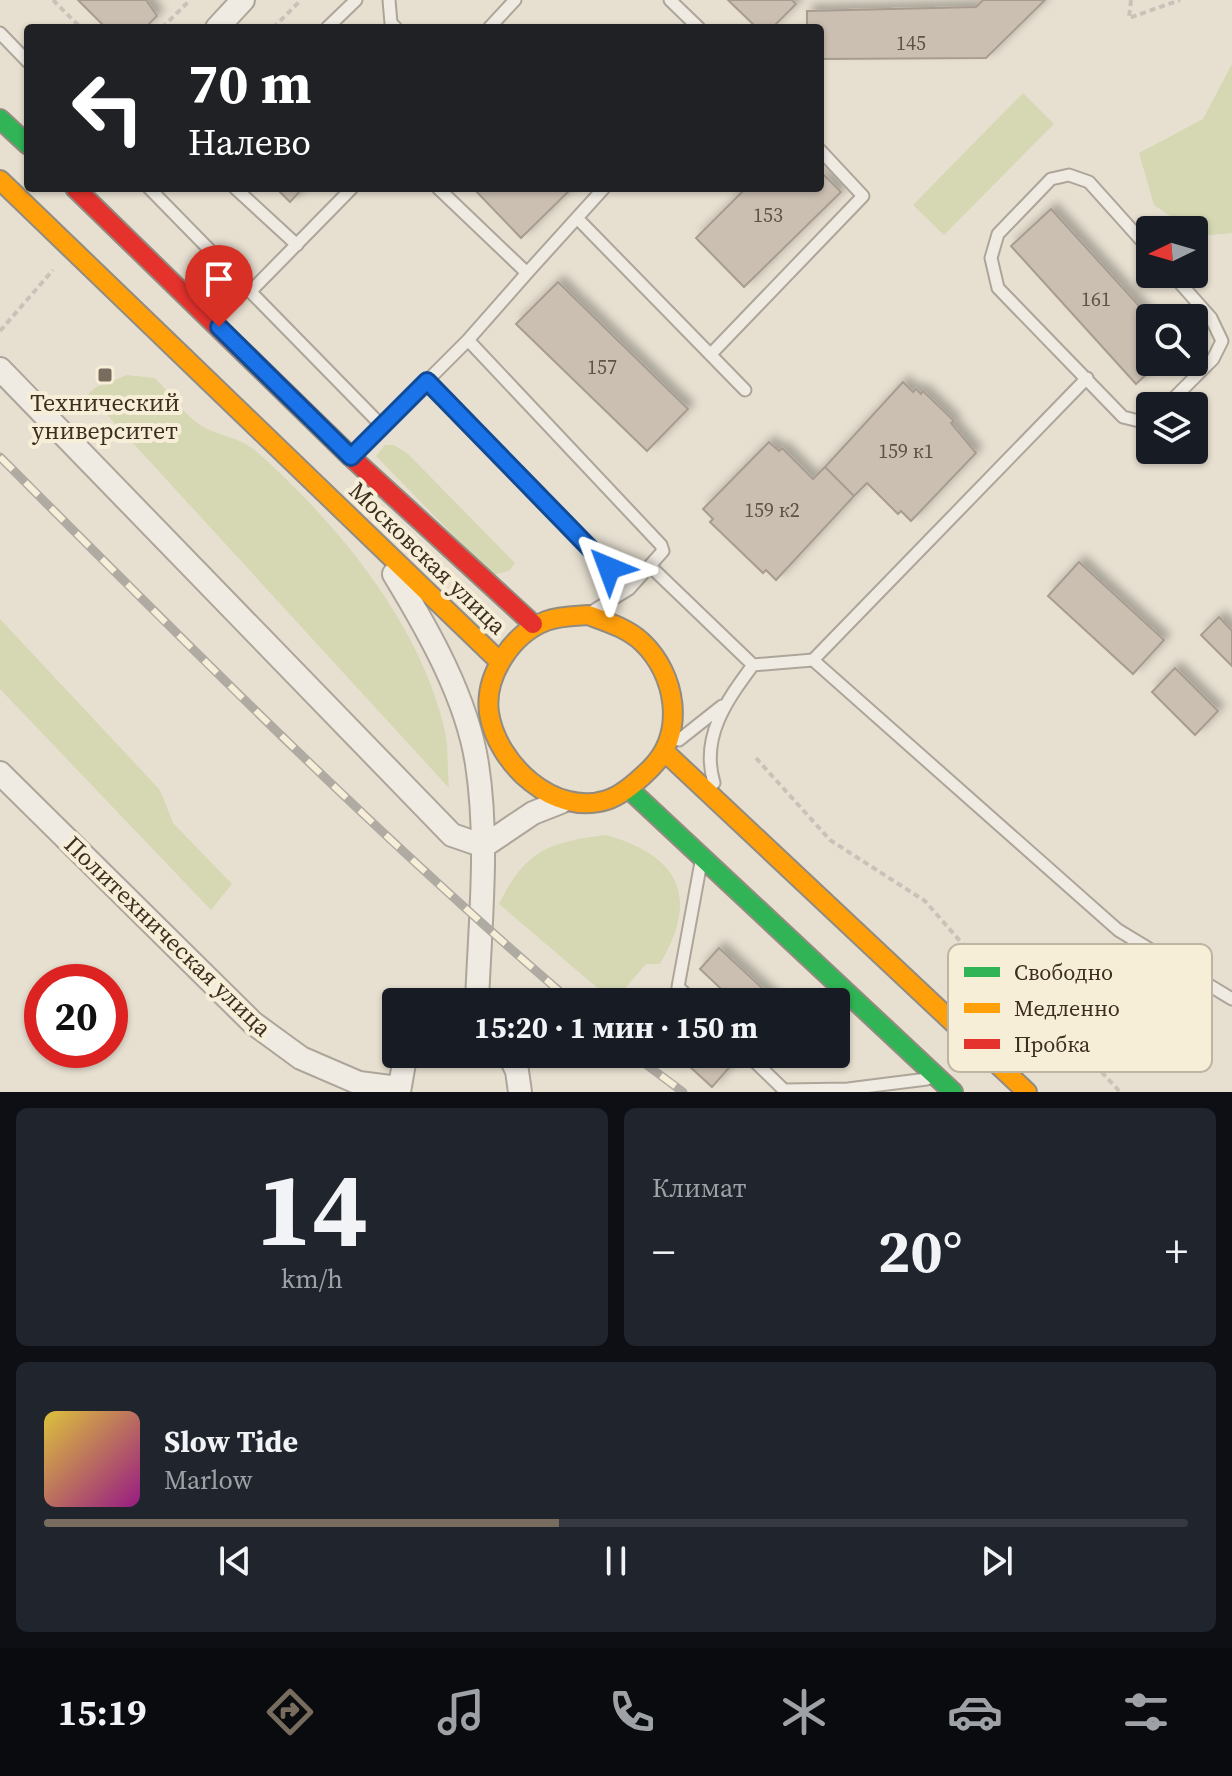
<!DOCTYPE html>
<html lang="ru">
<head>
<meta charset="utf-8">
<style>
	body { margin:0; font-family:"Source Serif 4",serif; background:#20242c; color:#f1f3f6; height:100vh; display:flex; flex-direction:column; font-size:30px; white-space:nowrap }
	* { box-sizing:border-box; margin:0 }
	p { font-size:26px; color:#9ea1a6 }
	.icon { flex:none; width:44px; height:44px; fill:none; stroke:currentColor; stroke-width:2; stroke-linecap:round; stroke-linejoin:round }
	.map { position:relative; height:1092px; overflow:hidden }
	.side { display:flex; flex-direction:column; gap:16px; padding:16px; background:#0d0f14; flex:1 }
	.side>* { flex:none }
	.top-card { position:absolute; left:24px; top:24px; width:800px; height:168px; border-radius:8px; box-shadow:0 2px 6px #0004; background:#202124; color:#fff; overflow:hidden }
	.needle { width:52px; rotate:265deg }
	.fabs { position:absolute; left:1136px; top:216px; display:grid; gap:16px }
	.fabs a { display:grid; place-items:center; width:72px; height:72px; border-radius:8px; background:#171b24; box-shadow:0 2px 6px #0004; font-size:40px }
	.speed { position:absolute; left:24px; top:964px; display:flex; gap:16px; font-size:40px; font-weight:700; text-align:center }
	.speed>* { display:grid; place-content:center; width:104px; height:104px; border-radius:50%; background:#171b24; box-shadow:0 2px 6px #0004; line-height:1 }
	.speed .limit { border:12px solid #d22; background:#fff; color:#111 }
	.pin { position:absolute; display:grid; place-items:center; width:68px; height:68px; color:#fff; margin:-82px -34px; border-radius:50% 50% 50% 0; rotate:-45deg; box-shadow:0 0 8px #0007 }
	.pin .icon { rotate:45deg }
	.me { position:absolute; width:88px; margin:-44px; rotate:316deg; stroke-linejoin:round; filter:drop-shadow(0 0 6px #0008) }
	.turn { display:flex; align-items:center; gap:28px; height:168px; padding:0 32px; font-size:36px }
	.turn .icon { width:104px; height:104px; stroke-width:2.5 }
	.turn b { display:block; font-size:56px; line-height:68px }
	.big { font-size:60px; font-weight:700; line-height:1.1 }
	.side .tile { flex:1; display:flex; flex-direction:column; justify-content:center; gap:12px; min-width:0; padding:0 28px; border-radius:12px; background:#20242c }
	.side .dial { align-items:center; gap:0 }
	.dial b { font-size:104px; line-height:1 }
	.song { display:flex; align-items:center; gap:24px }
	.cover { width:96px; height:96px; border-radius:12px; background:linear-gradient(135deg,hsl(50 70% 55%),hsl(310 70% 35%)) }
	.played { height:8px; border-radius:4px; background:linear-gradient(90deg,#786c5e 45%,#363941 45%) }
	.keys { display:flex; justify-content:space-around; direction:ltr }
	.heat { display:flex; justify-content:space-between; align-items:center; font-size:44px; direction:ltr }
	.side .tiles { flex:1; display:grid; gap:16px; grid-template-columns:1fr 1fr }
	.tile:last-child { grid-column:span 2 }
	.trip { position:absolute; left:382px; top:988px; width:468px; height:80px; border-radius:8px; background:#171b24; box-shadow:0 2px 6px #0004; font-weight:700; line-height:80px; text-align:center }
	.menu { display:flex; height:128px; justify-content:space-around; align-items:center; background:#090b0e; color:#9ea1a6 }
	.menu .icon { width:56px; height:56px }
	.menu .on { color:#786c5e }
	.menu b { font-size:36px; color:#f1f3f6 }
	.map>svg:first-child { display:block }
</style>
</head>
<body>
<div class="map">
<svg width="1232" height="1092" viewBox="0 0 1232 1092">
	<defs>
		<filter id="shadow"><feDropShadow dx="6" dy="-6" stdDeviation="4" flood-color="#0004"/></filter>
	</defs>
	<rect width="100%" height="100%" fill="#e7e0d1"/>
	<path fill="#d6d7b3" d="M1232 64V233L1199 236 1154 205 1139 153 1203 119Z
		M1023 93 1054 124 944 235 913 205Z
		M127 375 155 378C169 392 185 416 202 426 220 437 241 437 257 452 336 522 419 622 444 727 449 746 447 768 449 788L88 394 96 387Z
		M385 445H394L408 454 515 563 509 571 492 575 376 456Z
		M0 619 160 790 173 823 232 884 211 910 0 689Z
		M606 835C679 856 700 896 660 964H646L621 993 619 1002H614L499 904C525 851 548 842 606 835Z"/>
	<path fill="#cbbfb2" stroke="#a89c90" stroke-width="2" filter="url(#shadow)" d="M78 0H146L157 16 145 28H106Z
		M728 0H792L796 4 772 28H757Z
		M983 0H1045L986 58 820 59V28H807V11L976 7Z
		M820 171 841 192 744 287 696 238 746 188H820Z
		M276 188H303L290 202Z
		M473 188H572L521 238Z
		M1051 209 1150 318V362H1160L1136 384 1011 246Z
		M558 282 688 409 647 451 516 324Z
		M903 382 913 392 916 389 921 394 923 391 954 421 951 423 976 453 911 521 901 511 898 514 867 483 854 496 825 467Z
		M769 442 779 451 782 448 813 479 825 467 854 496 776 580 766 570 763 573 710 522 713 519 703 509Z
		M1079 562 1164 640 1133 674 1048 596Z
		M1219 617 1232 631V666L1201 635Z
		M1175 668 1218 711 1195 735 1152 692Z
		M719 948 777 1002H735L700 969Z
		M676 1054H725L734 1062 712 1087Z"/>
	<g fill="none" stroke-linecap="round" stroke-linejoin="round">
		<defs>
			<path id="lane" d="M389 0 391 23 396 28
				M670 0 699 28
				M327 28 356 0
				M489 28 515 0
				M0 33 28 62
				M149 188 382 426
				M235 188 297 245
				M438 188 527 273 604 188
				M577 218 745 390
				M1150 250 1089 182 1069 175 1051 179 998 234 991 258 998 288 1123 417 1139 421 1150 417
				M250 292 352 188
				M468 340 661 545 663 551 629 589 593 611
				M711 354 863 196 820 150
				M427 381 629 589
				M1166 406 1213 359 1222 341 1211 318 1172 274
				M355 453 468 340 527 273
				M650 566 753 665
				M813 660 1118 930 1232 999
				M679 740 722 706
				M714 783C700 737 727 700 753 665L813 660 1087 378
				M694 1002 678 987 701 862
				M747 1054 784 1090 848 1089 927 1079"/>
			<path id="street" d="M217 28 243 0
				M0 369 452 835 484 846
				M394 574C428 630 467 698 477 764 489 842 480 923 477 1002
				M0 773 253 1023 301 1058 359 1083 398 1088
				M484 846 533 813 561 802
				M509 1054 517 1071 520 1092
				M399 1092 404 1063 410 1054"/>
			<path id="fast" d="M0 119 28 145
				M630 790 953 1092"/>
			<path id="slow" d="M0 180 498 660
				M588 615C607 622 627 628 642 642 676 674 686 733 651 768 640 779 623 795 607 800 554 817 497 764 489 713 484 676 512 634 546 621 559 616 574 616 588 615Z
				M665 752 1027 1092"/>
			<path id="jam" d="M75 188 351 457 533 624"/>
		</defs>
		<use href="#lane" stroke="#ada599" stroke-width="15"/>
		<use href="#street" stroke="#ada599" stroke-width="26"/>
		<use href="#fast" stroke="#928b80" stroke-width="22"/>
		<use href="#slow" stroke="#928b80" stroke-width="22"/>
		<use href="#jam" stroke="#928b80" stroke-width="22"/>
		<path stroke="#c8c2b9" stroke-width="4" stroke-dasharray="6 4" stroke-linecap="butt" d="M53 0 81 28
			M1131 0 1129 18 1180 0
			M162 28 190 0
			M273 28 301 0
			M0 331 53 270
			M756 758 830 840 925 901 967 949 1016 985 1055 1021 1120 1092"/>
		<use href="#lane" stroke="#efebe3" stroke-width="11"/>
		<use href="#street" stroke="#efebe3" stroke-width="22"/>
		<use href="#fast" stroke="#30b455" stroke-width="18"/>
		<use href="#slow" stroke="#ff9f0a" stroke-width="18"/>
		<use href="#jam" stroke="#e5322d" stroke-width="18"/>
		<defs>
			<path id="rail" d="M0 457C186 643 372 831 572 1002
				M632 1054 683 1092"/>
		</defs>
		<use href="#rail" stroke="#afaaa2" stroke-width="9"/>
		<use href="#rail" stroke="#f7eed8" stroke-width="6" stroke-dasharray="18" stroke-linecap="butt"/>
	</g>
	<g fill="none" stroke-linecap="round" stroke-linejoin="round">
		<defs>
			<path id="route" d="M219 327 351 457 427 381 609 568"/>
		</defs>
		<use href="#route" stroke="#114b97" stroke-width="20"/>
		<use href="#route" stroke="#1a73e8" stroke-width="14"/>
	</g>
	<rect fill="#786c5e" stroke="#f7eed8" stroke-width="3" x="97" y="367" width="16" height="16" rx="4"/>
	<g text-anchor="middle" dominant-baseline="central" stroke-width="8" stroke-linejoin="round" paint-order="stroke">
		<g font-size="20" fill="#605244">
			<text x="911" y="43">145</text>
			<text x="768" y="215">153</text>
			<text x="1096" y="299">161</text>
			<text x="602" y="367">157</text>
			<text x="906" y="451">159 к1</text>
			<text x="772" y="510">159 к2</text>
		</g>
		<g font-size="24" fill="#3d2e20" stroke="#f7eed8">
			<text x="105" y="402">Технический<tspan x="105" dy="28">университет</tspan></text>
		</g>
		<g font-size="24" fill="#3d2e20" stroke="#f7eed8">
			<text transform="translate(428 558) rotate(44)">Московская улица</text>
			<text transform="translate(168 936) rotate(44)">Политехническая улица</text>
		</g>
	</g>
	<rect x="948" y="944" width="264" height="128" rx="12" fill="#f7eed8" stroke="#bfb4a1" stroke-width="2"/>
	<rect x="964" y="967" width="36" height="10" fill="#30b455"/>
	<rect x="964" y="1003" width="36" height="10" fill="#ff9f0a"/>
	<rect x="964" y="1039" width="36" height="10" fill="#e5322d"/>
	<g font-size="22" fill="#3d2e20">
		<text x="1014" y="980">Свободно</text>
		<text x="1014" y="1016">Медленно</text>
		<text x="1014" y="1052">Пробка</text>
	</g>
</svg>
<div class="fabs">
<a><svg class="needle" viewBox="-14 -14 28 28"><path d="M0-13l5 13h-10z" fill="#e53935"/><path d="M0 13l5-13h-10z" fill="#9ea1a6"/></svg></a>
<a><svg class="icon" aria-label="search" viewBox="0 0 24 24"><circle cx="10" cy="10" r="6"/><path d="M15 15l6 6"/></svg></a>
<a><svg class="icon" aria-label="layers" viewBox="0 0 24 24"><path d="M12 4l9 5-9 5-9-5zM3 14l9 5 9-5"/></svg></a>
</div>
<div class="speed"><div class="limit">20</div></div>
<div class="pin" style="left:219px;top:327px;background:#d93025"><svg class="icon" aria-label="arrive" viewBox="0 0 24 24"><path d="M6 21V4h12l-3 4 3 4H6"/></svg></div>
<svg class="me" style="left:609px;top:568px" viewBox="-20 -20 40 40"><path d="M0-17L14 15 0 8-14 15z" fill="#1a73e8" stroke="#fff" stroke-width="4"/></svg>
<div class="trip">15:20 · 1 мин · 150 m</div>
<div class="top-card">
<div class="turn"><svg class="icon" aria-label="left" viewBox="0 0 24 24"><path d="M17 20v-9H6M10 6l-5 5 5 5"/></svg><div><b>70 m</b>Налево</div></div>
</div>
</div>
<section class="side">
<div class="tiles">
<div class="tile dial"><b>14</b><p>km/h</p></div>
<div class="tile"><p>Климат</p>
<div class="heat"><a>−</a><b class="big">20°</b><a>+</a></div>
</div>
<div class="tile">
<div class="song"><i class="cover"></i><div><b>Slow Tide</b><p>Marlow</p></div></div>
<div class="played"></div>
<div class="keys"><svg class="icon" aria-label="previous" viewBox="0 0 24 24"><path d="M18 5L8 12l10 7zM5 5v14"/></svg><svg class="icon" aria-label="pause" viewBox="0 0 24 24"><path d="M8 5v14M16 5v14"/></svg><svg class="icon" aria-label="next" viewBox="0 0 24 24"><path d="M6 5l10 7-10 7zM19 5v14"/></svg></div>
</div>
</div>
</section>
<nav class="menu">
<b>15:19</b>
<svg class="icon on" aria-label="directions" viewBox="0 0 24 24"><path d="M12 3l9 9-9 9-9-9zM9 14v-3h6M13 9l2 2-2 2"/></svg>
<svg class="icon" aria-label="music" viewBox="0 0 24 24"><path d="M9 18V5l10-2v13"/><circle cx="6" cy="18" r="3"/><circle cx="16" cy="16" r="3"/></svg>
<svg class="icon" aria-label="phone" viewBox="0 0 24 24"><path d="M5 4h4l2 5-3 2q2 4 5 5l2-3 5 2v4C11 20 4 13 5 4z"/></svg>
<svg class="icon" aria-label="climate" viewBox="0 0 24 24"><path d="M12 3v18M4 7l16 10M4 17L20 7"/></svg>
<svg class="icon" aria-label="car" viewBox="0 0 24 24"><path d="M5 17H2v-5l4-1 3-4h7l3 4 3 1v5h-3M9 17h6M6 11h13"/><circle cx="7" cy="17" r="2"/><circle cx="17" cy="17" r="2"/></svg>
<svg class="icon" aria-label="filters" viewBox="0 0 24 24"><path d="M4 7h16M4 17h16"/><circle cx="9" cy="7" r="2"/><circle cx="15" cy="17" r="2"/></svg>
</nav>
</body>
</html>
